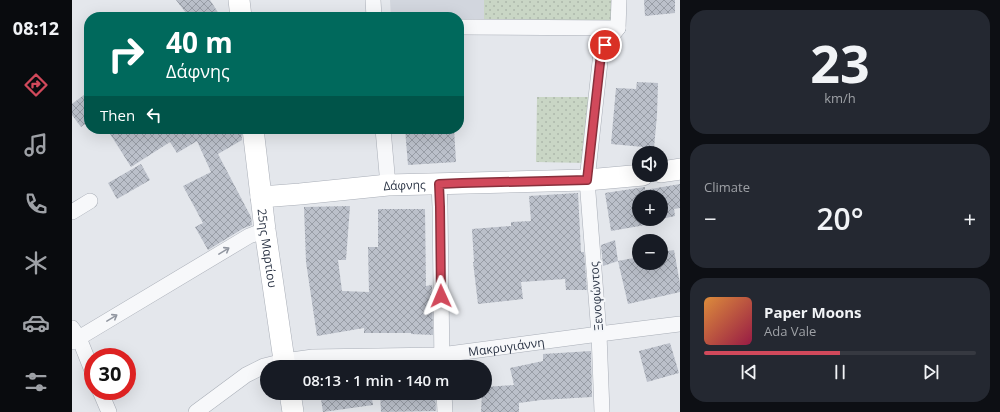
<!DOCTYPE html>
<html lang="en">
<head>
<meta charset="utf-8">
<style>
	body { margin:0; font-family:"Open Sans",sans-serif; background:#242831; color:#f1f3f6; height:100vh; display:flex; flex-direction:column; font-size:15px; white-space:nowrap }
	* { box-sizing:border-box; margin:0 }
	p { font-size:13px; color:#9ea1a6 }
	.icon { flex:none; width:22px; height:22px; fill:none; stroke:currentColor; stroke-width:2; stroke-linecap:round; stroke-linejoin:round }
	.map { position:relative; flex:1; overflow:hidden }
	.details { display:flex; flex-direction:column; gap:10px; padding:10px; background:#0d0f14; width:320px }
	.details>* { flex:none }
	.banner { position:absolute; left:12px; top:12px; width:380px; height:122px; border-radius:16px; box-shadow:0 4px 16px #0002; background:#00695c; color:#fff; overflow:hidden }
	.tools { position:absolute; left:560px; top:146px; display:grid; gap:8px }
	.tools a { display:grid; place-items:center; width:36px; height:36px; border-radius:50%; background:#171b24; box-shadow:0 4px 16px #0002; font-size:20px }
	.speed { position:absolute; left:12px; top:348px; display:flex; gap:8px; font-size:20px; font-weight:700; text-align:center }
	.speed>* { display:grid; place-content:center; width:52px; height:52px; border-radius:50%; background:#171b24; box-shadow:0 4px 16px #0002; line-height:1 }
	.speed .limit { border:6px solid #d22; background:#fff; color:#111 }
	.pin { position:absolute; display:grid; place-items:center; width:34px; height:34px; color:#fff; margin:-17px; border:2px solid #fff; border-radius:50%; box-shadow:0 1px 4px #0007 }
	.me { position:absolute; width:44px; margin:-22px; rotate:359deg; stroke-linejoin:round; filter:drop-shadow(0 0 3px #0008) }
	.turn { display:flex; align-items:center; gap:14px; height:84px; padding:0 16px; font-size:18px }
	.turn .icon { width:52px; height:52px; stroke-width:2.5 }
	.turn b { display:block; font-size:28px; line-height:34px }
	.then { display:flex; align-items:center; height:38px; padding:0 16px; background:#0003; gap:8px; font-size:15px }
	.big { font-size:30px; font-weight:600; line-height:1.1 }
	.details .card { flex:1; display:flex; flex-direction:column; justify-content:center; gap:6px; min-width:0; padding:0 14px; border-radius:16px; background:#242831 }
	.details .dial { align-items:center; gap:0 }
	.dial b { font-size:52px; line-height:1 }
	.song { display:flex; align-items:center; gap:12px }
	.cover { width:48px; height:48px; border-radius:6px; background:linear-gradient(135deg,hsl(30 70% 55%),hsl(340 70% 35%)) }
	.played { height:4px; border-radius:2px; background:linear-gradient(90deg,#d1495b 50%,#363941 50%) }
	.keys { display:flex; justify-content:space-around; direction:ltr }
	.heat { display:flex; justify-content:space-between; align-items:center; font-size:22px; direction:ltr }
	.trip { position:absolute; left:188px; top:360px; width:232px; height:40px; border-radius:20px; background:#171b24; box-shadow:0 4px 16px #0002; font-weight:600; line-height:40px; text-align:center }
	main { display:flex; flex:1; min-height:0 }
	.tabs { display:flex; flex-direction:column; width:72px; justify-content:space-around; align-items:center; background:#090b0e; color:#9ea1a6 }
	.tabs .icon { width:28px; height:28px }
	.tabs .selected { color:#d1495b }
	.tabs b { font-size:18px; color:#f1f3f6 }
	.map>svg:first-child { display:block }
</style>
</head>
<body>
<main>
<nav class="tabs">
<b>08:12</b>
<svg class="icon selected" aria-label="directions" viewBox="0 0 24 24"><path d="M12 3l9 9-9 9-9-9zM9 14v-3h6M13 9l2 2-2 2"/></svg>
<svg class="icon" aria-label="music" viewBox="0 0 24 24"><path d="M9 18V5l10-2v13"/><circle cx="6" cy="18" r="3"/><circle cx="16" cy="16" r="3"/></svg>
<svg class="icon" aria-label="phone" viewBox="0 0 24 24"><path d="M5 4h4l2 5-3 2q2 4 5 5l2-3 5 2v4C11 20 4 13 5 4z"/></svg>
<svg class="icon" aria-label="climate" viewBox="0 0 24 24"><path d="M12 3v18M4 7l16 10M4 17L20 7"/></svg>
<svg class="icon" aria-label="car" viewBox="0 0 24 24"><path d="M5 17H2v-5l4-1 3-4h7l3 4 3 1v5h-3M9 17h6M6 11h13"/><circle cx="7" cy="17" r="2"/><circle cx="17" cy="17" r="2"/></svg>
<svg class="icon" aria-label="filters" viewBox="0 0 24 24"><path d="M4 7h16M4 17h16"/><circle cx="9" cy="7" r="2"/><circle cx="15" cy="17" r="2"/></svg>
</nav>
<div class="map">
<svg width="608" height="412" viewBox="0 0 608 412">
	<defs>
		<pattern id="park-dots" width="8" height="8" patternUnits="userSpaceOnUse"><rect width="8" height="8" fill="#c9d6c5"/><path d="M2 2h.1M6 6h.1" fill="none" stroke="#adb8ab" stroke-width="1.8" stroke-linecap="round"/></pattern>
		<pattern id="building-cross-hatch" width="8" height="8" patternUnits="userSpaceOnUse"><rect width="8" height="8" fill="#bbc0ca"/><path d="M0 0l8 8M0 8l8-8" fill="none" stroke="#989da6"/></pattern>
	</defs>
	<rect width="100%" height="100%" fill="#e4e7ec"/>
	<path fill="#d2d6de" d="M318 0H412V20H387V17H319Z"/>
	<path fill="url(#park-dots)" d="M412 0H542V20H412Z
		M465 97H520L514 163 464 162Z"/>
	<path fill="url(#building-cross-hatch)" d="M104 0H138L149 17H117Z
		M572 0H603V13L573 16Z
		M565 82 586 83 585 115 582 148 539 144 544 88 564 89Z
		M17 91V121L9 127 0 115V104Z
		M35 129H169L170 140 146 154 179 217 180 225 172 228 136 250 123 227 131 223 111 186 139 172 125 141 105 153 98 142 59 167Z
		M333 129H382L384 162 336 165Z
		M69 164 78 180 45 199 36 183Z
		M608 184V208L602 209 603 216 589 219V197H567V219H586L578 220 579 224 539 231 533 193 573 187V190Z
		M506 193 509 252H512L515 290H494L493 279 449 282 451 299 406 304 401 262H402L400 229 439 226V222L459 221 457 196Z
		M278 206 274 260H266L270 291 297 292 296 247H306V209H353L354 286 360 285 361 335 339 334V333H292V328L245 336 234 262 232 207Z
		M543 240 546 261 567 257V263H589V252L602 250 608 284V292L556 304 546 261 531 266 529 245Z
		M598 343 607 373 575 382 567 351Z
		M519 351 520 397 469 400 447 403V412H409L410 393H413V387L442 385 438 368 471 361V354Z
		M248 393H299L301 405 251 412Z
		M308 393H363L364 411 309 412Z"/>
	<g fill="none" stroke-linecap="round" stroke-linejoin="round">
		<defs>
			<g id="street">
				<path d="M301 0 302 17"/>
				<path d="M387 27 546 28"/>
				<path d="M311 129 316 185"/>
				<path d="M367 184 368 207 370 367"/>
				<path d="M0 212 18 201"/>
				<path d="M0 328 7 338 21 373"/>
				<path d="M0 342 177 236 193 230"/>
				<path d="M28 391 37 412"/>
				<path d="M372 393 373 412"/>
				<path id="s1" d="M124 412 174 375 192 366 212 361 241 357 369 355 527 334 608 324"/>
				<path d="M530 412 527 334 515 180 529 53 533 45 546 28 547 0"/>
			</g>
			<g id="secondary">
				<path d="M167 0 169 17"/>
				<path id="s2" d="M181 129 193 230 213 367"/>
				<path d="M589 172 608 169"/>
				<path id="s3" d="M189 197 228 194 316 185 515 180 571 175"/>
				<path d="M218 393 221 412"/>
			</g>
		</defs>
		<use href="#street" stroke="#a9aeb7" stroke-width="16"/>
		<use href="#secondary" stroke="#a9aeb7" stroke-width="22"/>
		<use href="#street" stroke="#f7f8fa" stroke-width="15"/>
		<use href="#secondary" stroke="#fff" stroke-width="21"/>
	</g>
	<defs><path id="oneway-shaft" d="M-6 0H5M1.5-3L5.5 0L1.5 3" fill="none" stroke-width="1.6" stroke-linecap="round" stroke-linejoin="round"/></defs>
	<g stroke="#9196a0">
		<use href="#oneway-shaft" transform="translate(152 251) rotate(-31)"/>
		<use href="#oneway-shaft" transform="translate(40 318) rotate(-31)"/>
	</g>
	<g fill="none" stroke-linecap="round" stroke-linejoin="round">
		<defs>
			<path id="route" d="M369 296 368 207 367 184 390 183 515 180 529 54 533 45"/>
		</defs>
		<use href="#route" stroke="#882f3b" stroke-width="10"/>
		<use href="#route" stroke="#d1495b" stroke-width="7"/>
	</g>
	<g text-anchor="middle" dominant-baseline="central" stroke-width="4" stroke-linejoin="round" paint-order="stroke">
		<g font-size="12" fill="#2b3445" stroke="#f4f6f9">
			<text stroke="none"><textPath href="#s3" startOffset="144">Δάφνης</textPath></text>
			<text stroke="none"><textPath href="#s2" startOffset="120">25ης Μαρτίου</textPath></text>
			<text transform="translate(524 296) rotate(-94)">Ξενοφώντος</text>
			<text stroke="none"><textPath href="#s1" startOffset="326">Μακρυγιάννη</textPath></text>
		</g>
	</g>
</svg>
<div class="tools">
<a><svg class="icon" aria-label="sound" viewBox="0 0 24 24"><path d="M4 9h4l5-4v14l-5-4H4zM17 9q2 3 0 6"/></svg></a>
<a>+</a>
<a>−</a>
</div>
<div class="speed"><div class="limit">30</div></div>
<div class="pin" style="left:533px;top:45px;background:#d93025"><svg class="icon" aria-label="arrive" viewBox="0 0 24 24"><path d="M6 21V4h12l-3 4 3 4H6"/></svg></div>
<svg class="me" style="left:369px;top:296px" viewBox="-20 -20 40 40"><path d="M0-17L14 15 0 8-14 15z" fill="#d1495b" stroke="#fff" stroke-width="4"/></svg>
<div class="trip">08:13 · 1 min · 140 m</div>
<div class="banner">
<div class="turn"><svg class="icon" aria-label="right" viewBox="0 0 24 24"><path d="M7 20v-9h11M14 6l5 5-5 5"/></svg><div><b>40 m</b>Δάφνης</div></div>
<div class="then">Then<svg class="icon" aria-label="left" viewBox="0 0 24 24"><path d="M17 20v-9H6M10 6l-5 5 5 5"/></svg></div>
</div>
</div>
<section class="details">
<div class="card dial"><b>23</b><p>km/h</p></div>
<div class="card"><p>Climate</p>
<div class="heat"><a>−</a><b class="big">20°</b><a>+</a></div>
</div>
<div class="card">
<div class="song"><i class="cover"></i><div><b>Paper Moons</b><p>Ada Vale</p></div></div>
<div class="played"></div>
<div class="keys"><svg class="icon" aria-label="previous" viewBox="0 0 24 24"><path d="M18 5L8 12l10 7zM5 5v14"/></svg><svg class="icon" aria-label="pause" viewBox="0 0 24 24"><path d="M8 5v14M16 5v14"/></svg><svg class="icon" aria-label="next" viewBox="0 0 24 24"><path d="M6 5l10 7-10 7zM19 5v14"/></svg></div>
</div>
</section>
</main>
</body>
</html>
